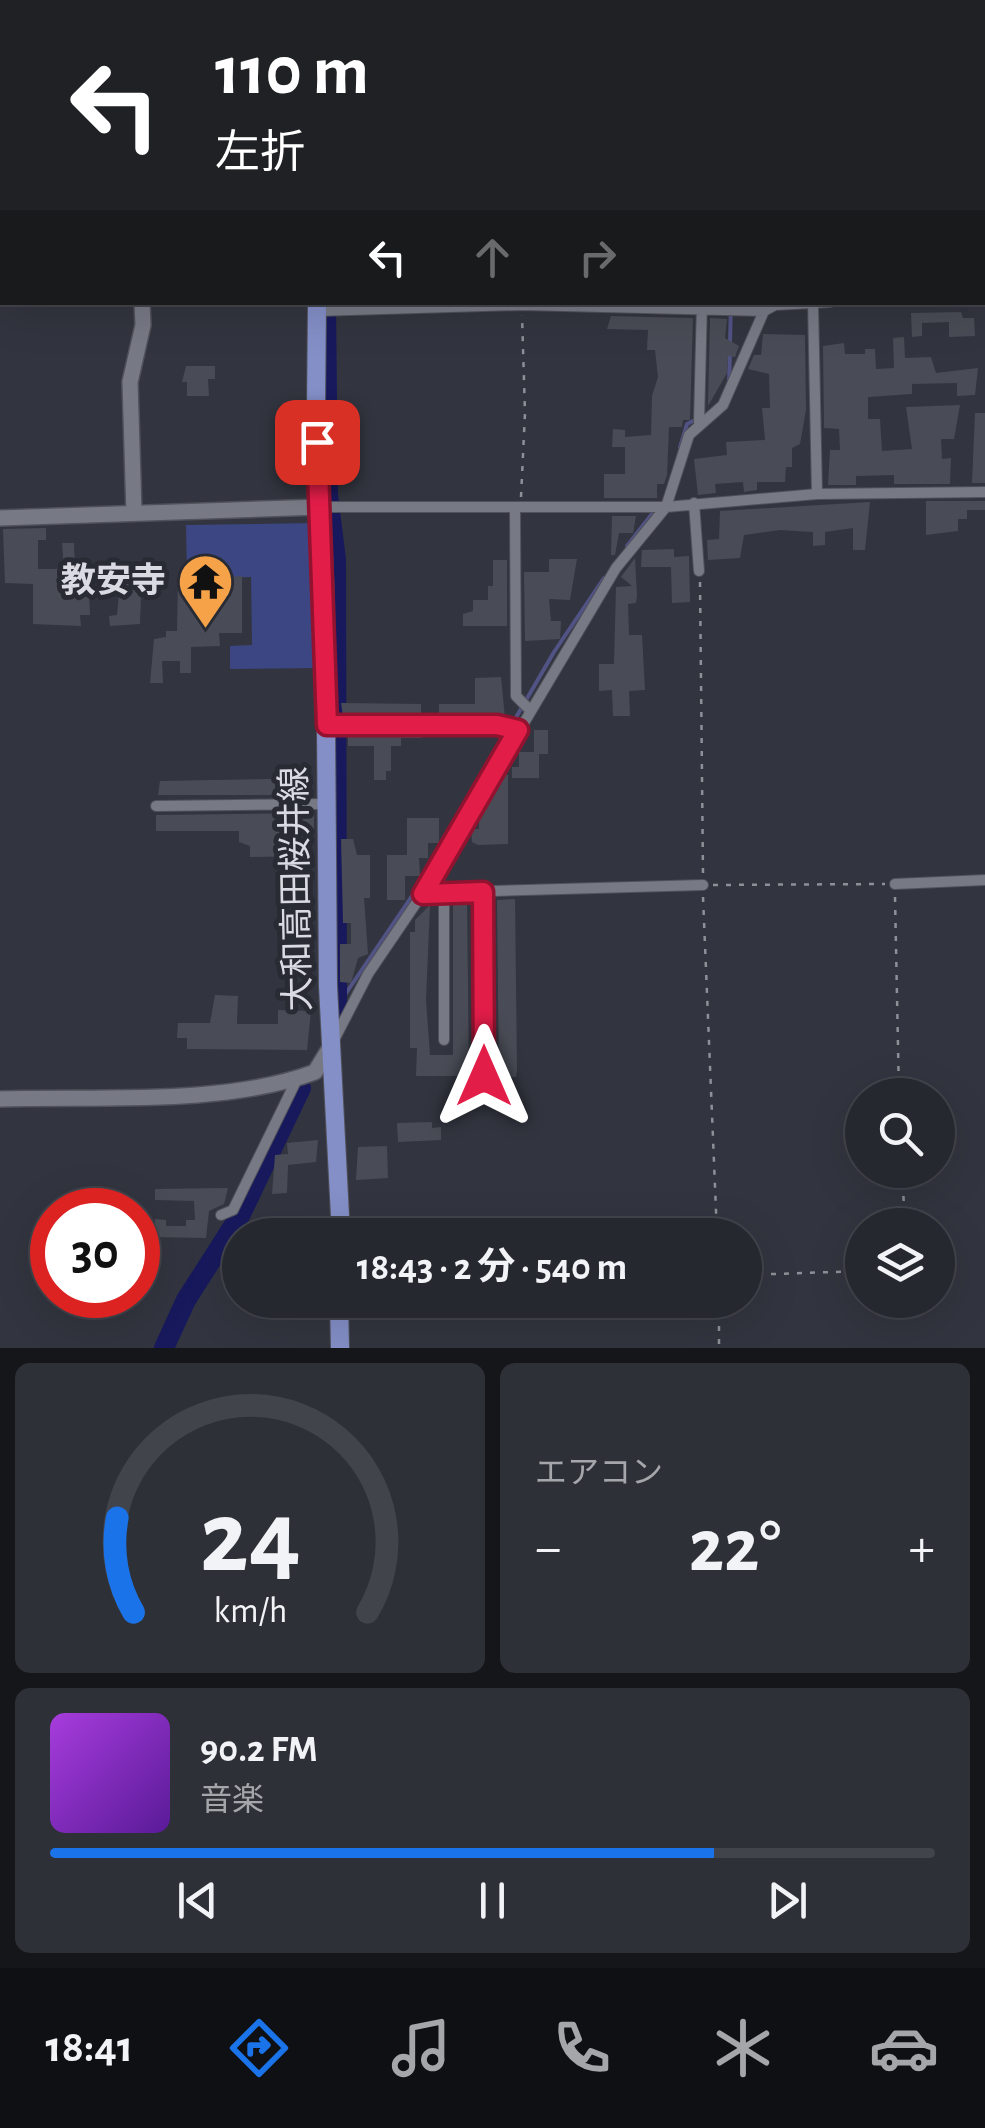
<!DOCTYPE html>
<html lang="ja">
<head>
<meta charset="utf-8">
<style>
	body { margin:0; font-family:"Alegreya Sans","Noto Sans JP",sans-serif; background:#2e3037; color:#f1f3f6; height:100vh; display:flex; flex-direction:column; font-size:38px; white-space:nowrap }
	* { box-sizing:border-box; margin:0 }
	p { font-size:32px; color:#a4a6aa }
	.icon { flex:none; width:55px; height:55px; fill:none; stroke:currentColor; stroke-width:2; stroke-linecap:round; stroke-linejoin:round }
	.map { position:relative; height:1348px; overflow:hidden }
	.sheet { display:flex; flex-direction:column; gap:15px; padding:15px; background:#15161a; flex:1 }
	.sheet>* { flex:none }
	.banner { position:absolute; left:0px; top:0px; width:985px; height:305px; box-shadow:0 10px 40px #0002,0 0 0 2px #42444b; background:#202124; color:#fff; overflow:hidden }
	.controls { position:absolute; left:845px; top:1078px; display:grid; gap:20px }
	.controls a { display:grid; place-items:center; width:110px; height:110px; border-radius:50%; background:#26282f; box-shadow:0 10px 40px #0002,0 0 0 2px #42444b; font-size:50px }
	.speed { position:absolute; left:30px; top:1188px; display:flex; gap:20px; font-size:50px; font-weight:700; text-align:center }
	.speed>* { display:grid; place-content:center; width:130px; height:130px; border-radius:50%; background:#26282f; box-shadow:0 10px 40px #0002,0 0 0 2px #42444b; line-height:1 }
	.speed .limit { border:15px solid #d22; background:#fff; color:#111 }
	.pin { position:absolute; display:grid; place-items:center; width:85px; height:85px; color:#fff; margin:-42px; border-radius:20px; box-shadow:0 5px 15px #0006 }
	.me { position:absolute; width:110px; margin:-55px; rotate:0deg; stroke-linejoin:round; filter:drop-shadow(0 0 8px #0008) }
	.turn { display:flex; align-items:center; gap:35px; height:210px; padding:0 50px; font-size:45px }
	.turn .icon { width:130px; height:130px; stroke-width:2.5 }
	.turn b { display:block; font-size:70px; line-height:85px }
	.lanes { display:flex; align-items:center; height:95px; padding:0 50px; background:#0003; justify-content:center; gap:50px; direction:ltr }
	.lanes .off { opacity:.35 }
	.big { font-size:75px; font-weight:700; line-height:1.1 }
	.sheet .card { flex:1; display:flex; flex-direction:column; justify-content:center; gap:15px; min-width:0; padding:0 35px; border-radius:15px; background:#2e3037 }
	.sheet .dial { align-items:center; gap:0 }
	.dial svg { height:260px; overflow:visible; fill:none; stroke:#42444b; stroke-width:7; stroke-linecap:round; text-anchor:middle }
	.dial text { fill:#f1f3f6; stroke:none }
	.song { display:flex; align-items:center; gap:30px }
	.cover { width:120px; height:120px; border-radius:15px; background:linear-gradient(135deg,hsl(280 70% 55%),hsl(270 70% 35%)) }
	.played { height:10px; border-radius:5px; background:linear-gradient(90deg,#1a73e8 75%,#42444b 75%) }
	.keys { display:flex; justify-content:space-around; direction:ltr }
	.heat { display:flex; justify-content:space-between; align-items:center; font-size:55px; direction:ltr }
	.sheet .tiles { flex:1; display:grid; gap:15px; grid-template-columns:1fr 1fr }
	.card:last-child { grid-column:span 2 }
	.trip { position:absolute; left:222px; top:1218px; width:540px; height:100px; border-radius:50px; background:#26282f; box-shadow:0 10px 40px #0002,0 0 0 2px #42444b; font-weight:700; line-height:100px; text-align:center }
	.tabs { display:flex; height:160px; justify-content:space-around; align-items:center; background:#0f1013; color:#a4a6aa }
	.tabs .icon { width:70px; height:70px }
	.tabs .selected { color:#1a73e8 }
	.tabs b { font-size:45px; color:#f1f3f6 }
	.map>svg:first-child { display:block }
</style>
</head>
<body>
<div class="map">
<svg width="985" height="1348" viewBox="0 0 985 1348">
	<rect width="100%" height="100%" fill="#32353f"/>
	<path fill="#3c4682" d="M316 523 318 668 230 669V646L252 645 251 577 187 578 186 525Z"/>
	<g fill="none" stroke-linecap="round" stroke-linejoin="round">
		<path stroke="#525385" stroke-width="4" d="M963 2 964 0
			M730 343 731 302
			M729 383 730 352
			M680 447 687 424 697 419
			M627 546 655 510
			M340 1002 414 893 554 652 604 578"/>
		<path stroke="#18195d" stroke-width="20" d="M319 0V2
			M326 302 328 495 336 560 337 1008
			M164 1348 186 1300 241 1214 301 1088"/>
	</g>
	<path fill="#494c56" d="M961 312 963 318H974L975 336 949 337V322L922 323V336L912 337 911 313Z
		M611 316 693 318 690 420H683L682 427H669L667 475 664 484H657V498H604V474H625V447H612L613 429 625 430V437L651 435 652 396 658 377 655 350H647L648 330 607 329Z
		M710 318 727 319 725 338 739 346 735 357 728 356 727 373 708 406Z
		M763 334 805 335 806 410 800 444 792 448V467H786L785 482H757V490L744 492 743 482 715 484 716 493 698 495 694 459 727 455 726 442 765 440 762 408H770L769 374 748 369 754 355H761Z
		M904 337 905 358 931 357 936 373 978 368 975 395 957 396V383L912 384V394L868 397V419H880L882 451 912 449 906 407 960 405 954 439H941L942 459 951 458 950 484H894V475L856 476V485H828L830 450H840L839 429 824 428 823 346 844 343 845 354H865V349H875L876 369 894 368 893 338Z
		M186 366H215V379H208L209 396H187V382H182Z
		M975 413H985V483H972Z
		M331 422H355L356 452H349L350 460H335L332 453Z
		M926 501H985V510H967V519H958V531L926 535Z
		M870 502 865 550H853V528L825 532V545L813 546V532L780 530 744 535 740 558 708 560 707 540 719 539 720 511Z
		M612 516H636L633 533H619L615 555H611Z
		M46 528V540H38V569H64L62 543H74L75 569 82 568 83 593H89L90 615H80L81 626 33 624V584L5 583 3 529Z
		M674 549V557L689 556 690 602 672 603 671 567H641L642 550Z
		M635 558 637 596 636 603 628 604 629 635H642L645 690 629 691 630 716H613L612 690 599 691V664H614L616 587 632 586 621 577Z
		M549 559H577L570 600 549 599 551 621H561L560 639 525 641 524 572H549Z
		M493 560H507V626H463V614L473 611V600H488V586H493Z
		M121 571 142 572 140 624 110 626 109 616 117 615Z
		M198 575 201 579 242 576V633H219L220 646 191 647V673H180V661H162L163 683H150L154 639 166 637V631H177L178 576Z
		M501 677 505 718 439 716V704H475V678Z
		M341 703 421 704V716H343Z
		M534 730H548V754H539V778H512V767H519V752H534Z
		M348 734H421V738H401V746H391V771H386V780H374V746H348Z
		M503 775H508V844L478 845 472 842 471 829H479V817Z
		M314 778 310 795H158L160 781Z
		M156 815 314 813V830H306L301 856 250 857V846L239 842V831H156Z
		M407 818H439V843H428V858H419L420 876H405V900H387V855H407Z
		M341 839H353L357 855H370V898H364L368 954 358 958 351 983 340 982V944H351V923H343Z
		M515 899 517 1070 516 1077H499L497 900Z
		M467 900 469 1076H416L417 1048H410V932H415V920L430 905 426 1000 430 1055H453V901Z
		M215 995 238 996 237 1024H278V1010L311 1011 307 1050 187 1049V1038H177L178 1023H210Z
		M432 1122V1128L441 1127V1140L398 1142 397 1123Z
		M318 1140 316 1162 288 1165 287 1193 272 1194 275 1155 288 1154 287 1143Z
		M387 1146 388 1178 356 1180 358 1147Z
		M228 1188 224 1204 209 1211 206 1238 155 1237V1219L166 1220V1226H186V1220H195L194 1201 155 1200V1189Z"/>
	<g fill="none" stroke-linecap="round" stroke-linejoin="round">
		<defs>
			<path id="street" d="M696 0V2
				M982 294H985
				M813 303 817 494
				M317 311 522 305 764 311 775 305 830 302
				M699 422 702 302
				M694 503 699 571
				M320 507H666L817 494 985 492
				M515 508 516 696 530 710
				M327 725H497L518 730
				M156 806 327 804
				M895 884 985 880
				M483 892 484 1076
				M423 893 703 885
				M444 1040V893
				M333 1042 368 974 423 893 616 568 666 507 689 435 723 405 764 311
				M221 1215 233 1210 297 1079"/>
			<path id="secondary" d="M133 0V2
				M134 513 130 382 143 325 142 302
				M0 518 320 507
				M0 1099C97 1096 224 1106 315 1072L331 1046"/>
			<path id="primary" d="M309 2V0
				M317 302 316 409 325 595 328 986 341 1235
				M339 1300 340 1348"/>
		</defs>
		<use href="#street" stroke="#50515a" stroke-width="12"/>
		<use href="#secondary" stroke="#50515a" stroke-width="18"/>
		<use href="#primary" stroke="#50515a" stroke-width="20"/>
		<path stroke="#8e9098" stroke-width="2.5" stroke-dasharray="5 8" stroke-linecap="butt" d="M521 497 525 413 522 315
			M700 582 703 874
			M713 885 885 884
			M703 897 717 1235
			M895 897 899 1095
			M902 1170 905 1225
			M745 1275 862 1271
			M719 1300V1348"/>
		<use href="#street" stroke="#777a85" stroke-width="10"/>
		<use href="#secondary" stroke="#777a85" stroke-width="15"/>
		<use href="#primary" stroke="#848fc8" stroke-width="18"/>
	</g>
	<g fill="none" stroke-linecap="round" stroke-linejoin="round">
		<defs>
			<path id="route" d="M317 442 327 725H497L518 730 423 894 483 892 484 1076"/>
		</defs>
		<use href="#route" stroke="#92132f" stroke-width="25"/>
		<use href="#route" stroke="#e11d48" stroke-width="18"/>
	</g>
	<defs>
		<symbol id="temple-pin" viewBox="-11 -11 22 30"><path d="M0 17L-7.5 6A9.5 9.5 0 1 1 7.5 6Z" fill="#f6a248" stroke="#292b34"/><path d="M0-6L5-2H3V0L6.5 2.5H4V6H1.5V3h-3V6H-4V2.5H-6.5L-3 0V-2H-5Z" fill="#111"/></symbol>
	</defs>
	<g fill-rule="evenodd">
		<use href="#temple-pin" x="174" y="550" width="63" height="86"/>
	</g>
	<g text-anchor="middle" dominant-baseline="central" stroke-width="10" stroke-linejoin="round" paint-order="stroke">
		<g font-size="35" font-weight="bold" fill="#dadbe2" stroke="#292b34" text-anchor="end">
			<text x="166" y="581">教安寺</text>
		</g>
		<g font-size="35" fill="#dadbe2" stroke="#292b34">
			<text transform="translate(297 889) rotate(-91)">大和高田桜井線</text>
		</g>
	</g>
</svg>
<div class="controls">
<a><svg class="icon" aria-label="search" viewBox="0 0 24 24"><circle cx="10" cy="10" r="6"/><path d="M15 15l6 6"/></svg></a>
<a><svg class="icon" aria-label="layers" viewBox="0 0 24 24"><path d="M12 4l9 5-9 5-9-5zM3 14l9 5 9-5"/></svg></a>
</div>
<div class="speed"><div class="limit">30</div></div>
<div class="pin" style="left:317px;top:442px;background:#d93025"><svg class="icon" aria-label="arrive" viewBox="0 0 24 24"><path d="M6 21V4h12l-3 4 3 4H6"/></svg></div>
<svg class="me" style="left:484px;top:1076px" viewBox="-20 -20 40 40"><path d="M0-17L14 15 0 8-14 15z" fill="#e11d48" stroke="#fff" stroke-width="4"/></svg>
<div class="trip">18:43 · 2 分 · 540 m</div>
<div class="banner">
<div class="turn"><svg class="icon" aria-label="left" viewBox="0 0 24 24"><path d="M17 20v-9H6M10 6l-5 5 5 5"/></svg><div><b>110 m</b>左折</div></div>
<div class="lanes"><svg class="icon" aria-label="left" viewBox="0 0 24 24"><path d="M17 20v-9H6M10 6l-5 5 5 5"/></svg><svg class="icon off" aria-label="ahead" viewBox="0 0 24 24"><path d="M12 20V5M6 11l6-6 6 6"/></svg><svg class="icon off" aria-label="right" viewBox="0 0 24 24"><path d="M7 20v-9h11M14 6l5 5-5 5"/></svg></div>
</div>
</div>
<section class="sheet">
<div class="tiles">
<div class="card dial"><svg viewBox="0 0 100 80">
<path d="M14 69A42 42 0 1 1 86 69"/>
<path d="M14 69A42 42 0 0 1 9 40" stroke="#1a73e8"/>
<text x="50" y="56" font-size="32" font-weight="700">24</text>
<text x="50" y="72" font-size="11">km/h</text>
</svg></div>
<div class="card"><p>エアコン</p>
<div class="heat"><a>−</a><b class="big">22°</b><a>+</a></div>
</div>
<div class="card">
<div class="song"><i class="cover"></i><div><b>90.2 FM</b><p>音楽</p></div></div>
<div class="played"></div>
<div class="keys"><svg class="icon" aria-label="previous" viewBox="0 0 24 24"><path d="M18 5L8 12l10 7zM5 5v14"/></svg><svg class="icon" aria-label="pause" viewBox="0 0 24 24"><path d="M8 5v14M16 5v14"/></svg><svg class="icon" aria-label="next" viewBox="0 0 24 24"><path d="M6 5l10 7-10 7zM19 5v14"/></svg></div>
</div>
</div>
</section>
<nav class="tabs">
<b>18:41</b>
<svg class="icon selected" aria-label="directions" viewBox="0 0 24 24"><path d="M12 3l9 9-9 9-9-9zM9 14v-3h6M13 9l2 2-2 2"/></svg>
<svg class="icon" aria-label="music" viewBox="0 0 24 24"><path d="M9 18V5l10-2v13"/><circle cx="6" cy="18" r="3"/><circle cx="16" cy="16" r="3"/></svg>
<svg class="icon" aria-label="phone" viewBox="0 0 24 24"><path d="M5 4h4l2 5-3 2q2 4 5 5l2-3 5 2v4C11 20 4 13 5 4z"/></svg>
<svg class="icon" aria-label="climate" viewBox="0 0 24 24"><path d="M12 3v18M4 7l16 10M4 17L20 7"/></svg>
<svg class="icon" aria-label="car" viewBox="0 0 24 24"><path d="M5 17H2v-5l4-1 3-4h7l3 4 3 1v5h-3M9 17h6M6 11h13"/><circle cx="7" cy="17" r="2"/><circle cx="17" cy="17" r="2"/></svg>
</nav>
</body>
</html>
